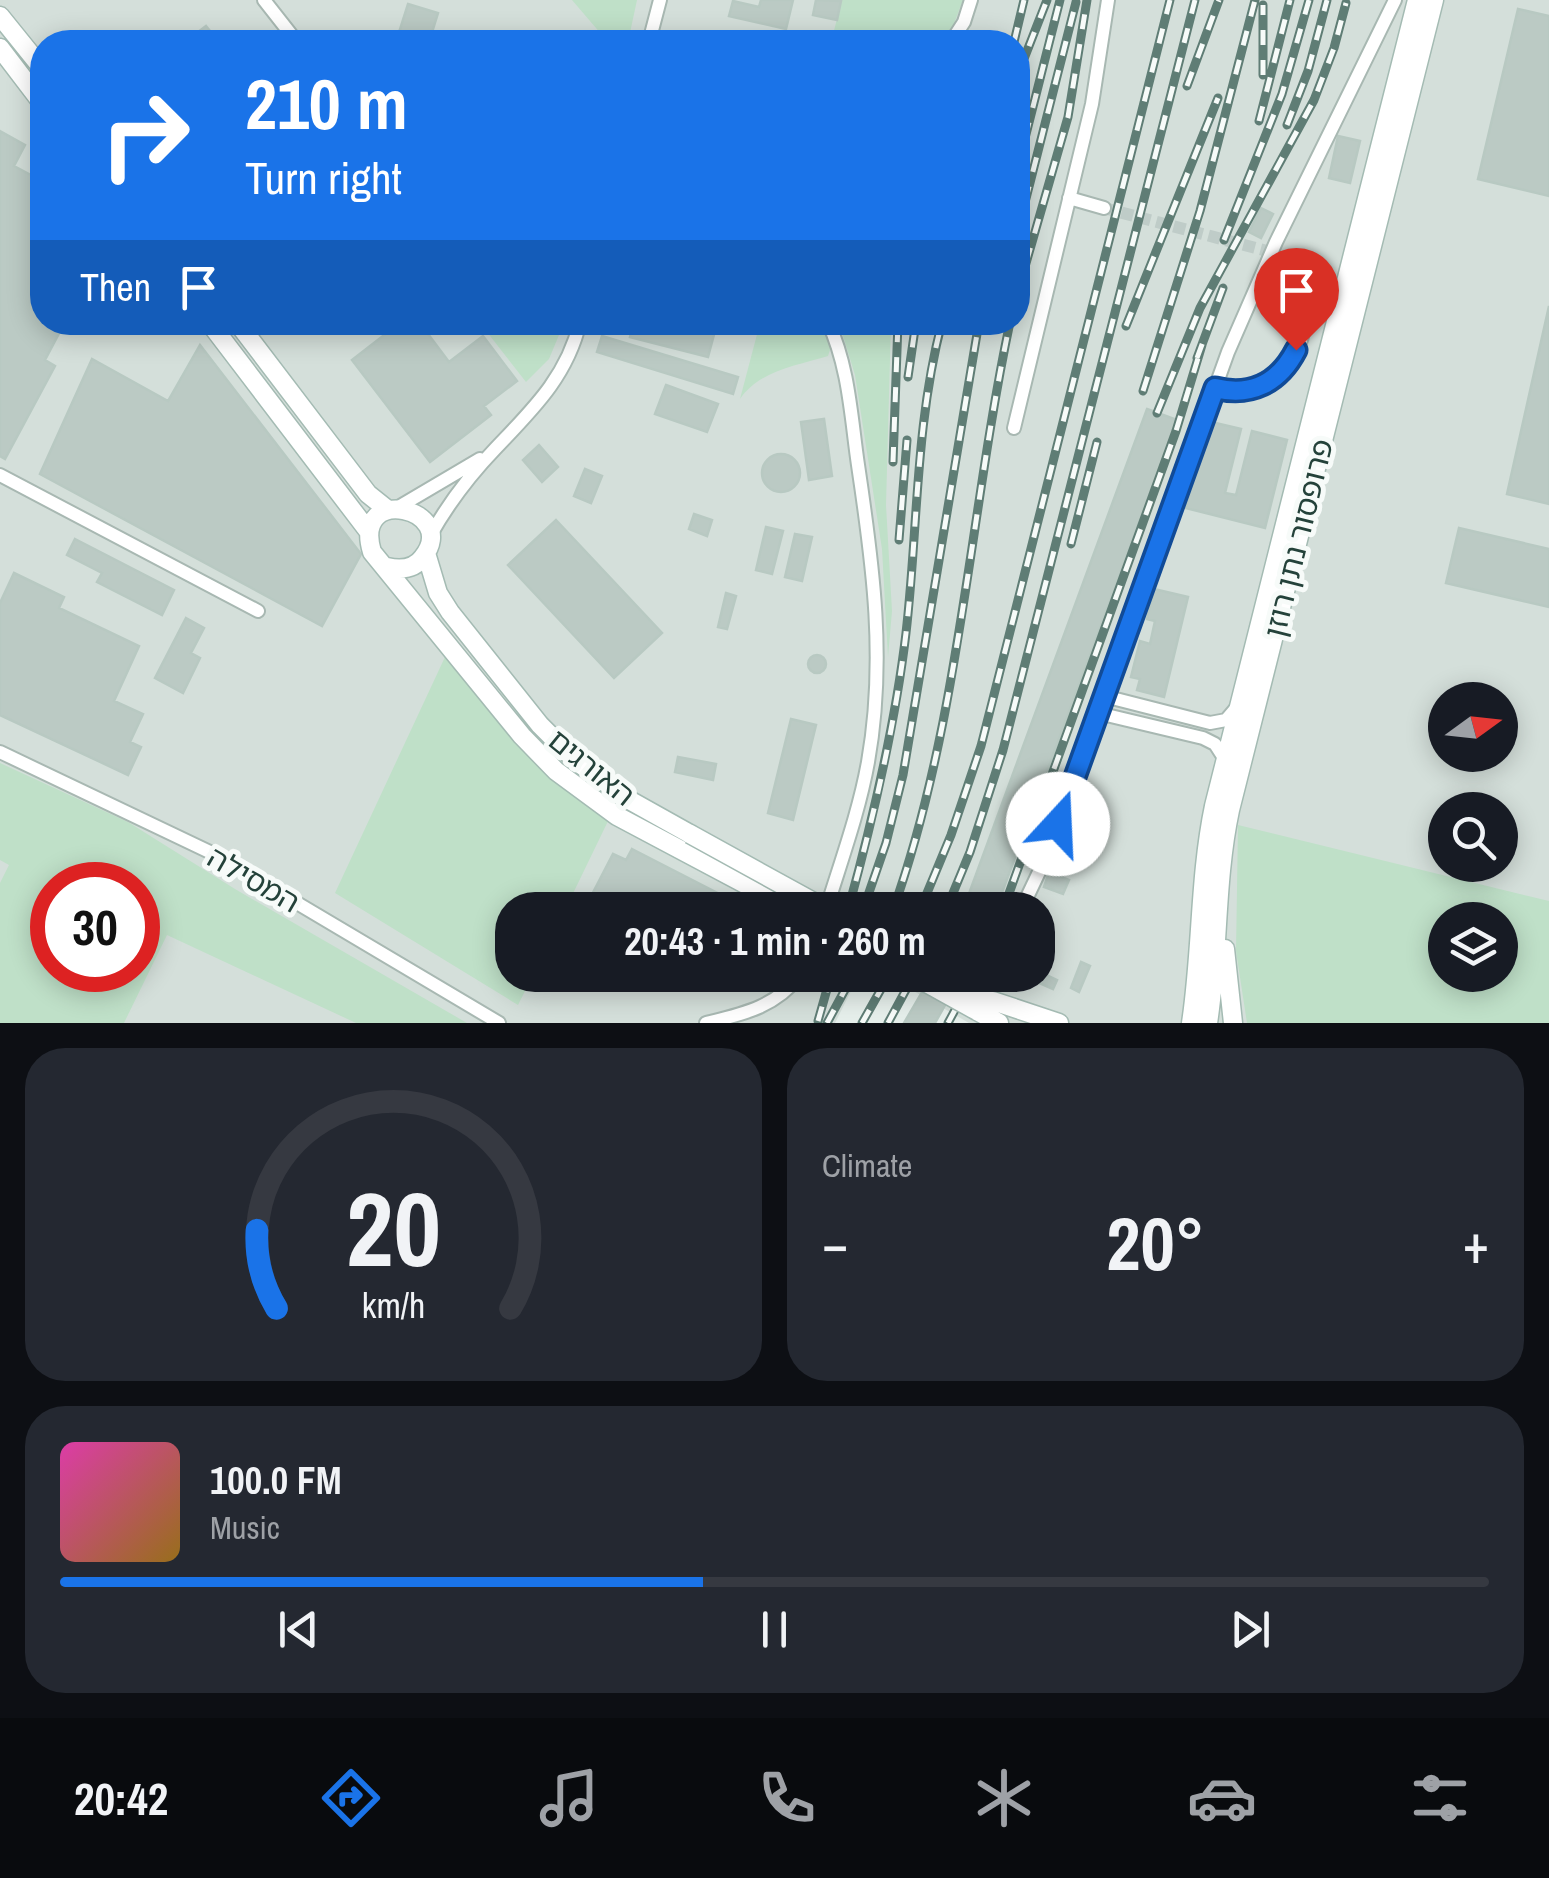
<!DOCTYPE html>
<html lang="en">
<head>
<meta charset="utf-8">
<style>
	body { margin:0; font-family:"Archivo Narrow","Noto Sans Hebrew",sans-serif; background:#242831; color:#f1f3f6; height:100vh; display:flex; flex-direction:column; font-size:38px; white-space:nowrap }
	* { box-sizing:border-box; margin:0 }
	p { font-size:32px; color:#9ea1a6 }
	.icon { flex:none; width:55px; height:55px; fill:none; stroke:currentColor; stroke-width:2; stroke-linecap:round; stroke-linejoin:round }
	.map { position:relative; height:1023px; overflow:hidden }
	.drawer { display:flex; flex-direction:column; gap:25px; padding:25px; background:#0d0f14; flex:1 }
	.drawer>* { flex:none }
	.banner { position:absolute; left:30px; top:30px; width:1000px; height:305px; border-radius:40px; box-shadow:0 5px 25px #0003; background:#1a73e8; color:#fff; overflow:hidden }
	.needle { width:65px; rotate:75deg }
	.tools { position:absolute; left:1428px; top:682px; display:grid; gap:20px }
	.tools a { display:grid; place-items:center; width:90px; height:90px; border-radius:50%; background:#171b24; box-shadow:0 5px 25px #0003; font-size:50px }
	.speed { position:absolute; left:30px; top:862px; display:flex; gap:20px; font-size:50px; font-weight:700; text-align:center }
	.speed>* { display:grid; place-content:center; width:130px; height:130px; border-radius:50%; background:#171b24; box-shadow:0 5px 25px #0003; line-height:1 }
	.speed .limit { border:15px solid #d22; background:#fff; color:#111 }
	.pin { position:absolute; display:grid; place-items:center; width:85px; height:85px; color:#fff; margin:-102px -42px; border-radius:50% 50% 50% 0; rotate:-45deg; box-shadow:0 0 10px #0007 }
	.pin .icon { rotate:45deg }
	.me { position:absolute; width:110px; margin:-55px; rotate:20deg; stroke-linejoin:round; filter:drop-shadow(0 0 8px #0008) }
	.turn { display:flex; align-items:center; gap:35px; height:210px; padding:0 50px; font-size:45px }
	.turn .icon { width:130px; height:130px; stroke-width:2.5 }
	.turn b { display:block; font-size:70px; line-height:85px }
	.then { display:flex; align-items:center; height:95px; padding:0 50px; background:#0003; gap:20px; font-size:38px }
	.big { font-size:75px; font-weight:700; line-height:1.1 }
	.drawer .card { flex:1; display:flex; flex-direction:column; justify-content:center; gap:15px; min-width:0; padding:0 35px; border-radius:40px; background:#242831 }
	.drawer .dial { align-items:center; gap:0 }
	.dial svg { height:260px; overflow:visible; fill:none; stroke:#363941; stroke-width:7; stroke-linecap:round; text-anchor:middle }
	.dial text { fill:#f1f3f6; stroke:none }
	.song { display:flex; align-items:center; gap:30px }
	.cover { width:120px; height:120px; border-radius:15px; background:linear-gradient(135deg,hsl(320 70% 55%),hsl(40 70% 35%)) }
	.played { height:10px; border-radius:5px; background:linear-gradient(90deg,#1a73e8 45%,#363941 45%) }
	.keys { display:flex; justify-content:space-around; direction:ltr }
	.heat { display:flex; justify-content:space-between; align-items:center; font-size:55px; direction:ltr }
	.drawer .tiles { flex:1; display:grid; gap:25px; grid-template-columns:1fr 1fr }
	.card:last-child { grid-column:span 2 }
	.trip { position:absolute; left:495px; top:892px; width:560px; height:100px; border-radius:40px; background:#171b24; box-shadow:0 5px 25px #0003; font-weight:700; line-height:100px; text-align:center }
	.menu { display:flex; height:160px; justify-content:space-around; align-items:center; background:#090b0e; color:#9ea1a6 }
	.menu .icon { width:70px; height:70px }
	.menu .active { color:#1a73e8 }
	.menu b { font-size:45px; color:#f1f3f6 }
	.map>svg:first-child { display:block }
</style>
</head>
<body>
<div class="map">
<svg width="1549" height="1023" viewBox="0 0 1549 1023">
	<rect width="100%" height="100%" fill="#e6efeb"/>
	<path fill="#d4dfda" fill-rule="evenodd" d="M0 0H1549V1023H969L886 975H1038V910H512V975H859L835 1023H0ZM42 42H1018V322H42ZM1445 700H1500V755H1445ZM1445 810H1500V865H1445ZM52 885H138V970H52ZM1445 920H1500V975H1445Z"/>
	<path fill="#bfe0c8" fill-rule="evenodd" d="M572 0H637L628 42H608Z
		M842 0H963L952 29 940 42H831Z
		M480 323H564L549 359 526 382Z
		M760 323H820L831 347 828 356C796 366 760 370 740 399Z
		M839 323H891L886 505 892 611 888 657 882 549 855 375Z
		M445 657C493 714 541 785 610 817L565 910H512V975H533L518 1005 335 893Z
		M0 763 128 822 235 889 467 1023H356L167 935 124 1023H0V883L9 865 0 860ZM138 885V970H52V885Z
		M1238 825 1549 901V1023H1247L1236 951ZM1500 920V975H1445V920Z"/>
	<path fill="#bbcac4" stroke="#b8c9c2" stroke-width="2.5" d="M761 0H793L786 29 729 16 733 1 759 7Z
		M816 0 841 1 837 20 813 15Z
		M408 4 438 13 429 42H396Z
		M1518 9 1549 16V196L1478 179Z
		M206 26 219 42H185Z
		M0 131 25 145 14 166 42 181V322H65L45 360 55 366 5 459 0 456Z
		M1338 136 1360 141 1350 183 1329 178Z
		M1261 208 1273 214 1261 238 1249 232Z
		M1549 306V504L1507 494Z
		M401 322H419L449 362 483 336 517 381 484 406 491 415 430 462 352 360Z
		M634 322H700L716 327 708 357 630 337Z
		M602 336 738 377 733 394 597 352Z
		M200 345 361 554 322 626 40 474 92 359 168 401Z
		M666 385 718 404 707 432 655 414Z
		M1147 409 1177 420 1000 898 995 910H963Z
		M824 419 832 476 809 480 801 422Z
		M1207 421 1241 429 1225 493 1236 495 1252 431 1287 440 1265 528 1186 508Z
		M539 445 558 467 542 482 523 460Z
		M762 473a19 19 0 1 1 38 0a19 19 0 1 1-38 0Z
		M585 469 602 476 591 503 574 496Z
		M694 514 712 520 707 536 689 529Z
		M556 520 662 633 614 678 508 565Z
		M766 527 783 531 772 574 756 570Z
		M1459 528 1549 549V607L1446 583Z
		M795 534 812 537 802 581 785 577Z
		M75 539 174 590 162 615 97 582 102 573 67 555Z
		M14 573 64 597 59 608 139 646 114 701 143 714 130 742 141 747 128 775 0 715V603Z
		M1154 589 1188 597 1164 697 1137 690 1140 679 1131 677 1140 641 1150 644 1155 621 1147 619Z
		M726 593 736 596 727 629 718 627Z
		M186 618 204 628 191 653 200 658 183 693 155 678Z
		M808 664a9 9 0 1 1 18 0a9 9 0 1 1-18 0Z
		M791 719 816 725 793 820 768 813Z
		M678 757 716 764 713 780 675 772Z
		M632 849 745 907 744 910H584L613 854 626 860Z
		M1049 872 1069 880 1063 894 1044 887Z
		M1081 962 1090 966 1079 992 1071 988Z
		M1038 971 1057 980 1053 989 1028 978 1030 975H1038Z
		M932 975H962L935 1023H904Z"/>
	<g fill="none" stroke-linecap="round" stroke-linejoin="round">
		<path stroke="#bfccc8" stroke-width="12" stroke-dasharray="12 6" stroke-linecap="butt" d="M1104 208 1267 251 1283 259"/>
		<defs>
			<path id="street" d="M264 0 297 42
				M649 42 660 0
				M951 42 964 22 971 0
				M1069 198 1104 208
				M1215 388C1290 406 1336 309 1283 259
				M1014 428 1092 104 1108 0
				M0 475 258 611
				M397 508 480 459
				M430 536C448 504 470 475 495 449 532 410 567 377 580 322
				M1104 696 1210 723 1226 720 1238 706
				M1098 713 1203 738 1215 744 1226 761
				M0 752 216 855 499 1023
				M826 910C841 861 859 812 868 762 886 661 873 565 858 465 851 417 849 367 828 322
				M1021 910 1048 853 1228 352 1276 242 1395 0
				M706 1023C743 1014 776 1007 800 975"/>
			<path id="secondary" d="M0 16 42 68
				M0 48 42 103
				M209 322 369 532
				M237 322 368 494 388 510
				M426 553 438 593 450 612 540 725 576 761 631 801 690 834
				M387 567C400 570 414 570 423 557 461 509 351 482 372 552L522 736 556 771 617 816 794 910
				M1225 949 1233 1023
				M993 1001 1059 1023
				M977 1011 999 1023
				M1191 1023C1202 951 1199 878 1214 806L1417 0
				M1208 1023C1219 952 1215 880 1230 810L1434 0"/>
		</defs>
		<use href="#street" stroke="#a8b8b2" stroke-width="16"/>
		<use href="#secondary" stroke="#a4bbb3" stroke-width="21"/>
		<use href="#street" stroke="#fff" stroke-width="12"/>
		<use href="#secondary" stroke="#fff" stroke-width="18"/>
		<defs>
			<path id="rail" d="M1014 42 1024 0
				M1018 74 1047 0
				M1263 75V5
				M1187 86 1219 0
				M1259 121 1290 0
				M1287 125 1308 71 1327 0
				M1018 166 1060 0
				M1018 230 1076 2
				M1224 240 1282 94 1309 0
				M1018 291 1068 117 1087 0
				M1126 326 1218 98
				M1197 358 1223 288
				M908 377 916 322
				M1143 391 1200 211 1255 0
				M1157 413 1200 308 1314 100 1334 48 1346 3
				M893 462 898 322
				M899 540 907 440
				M1071 544 1097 442
				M848 910C873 819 895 727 906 633 918 529 915 425 942 322
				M863 910 886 843 903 775 979 322
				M893 910C960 721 969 517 1010 322
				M920 910 951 835 981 746 1170 0
				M946 910 970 852 1003 750 1195 0
				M1003 910 1176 431 1202 345
				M818 1021 831 975
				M827 1023 853 975
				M862 1023 889 975
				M888 1023 914 975
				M948 1023 974 975"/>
		</defs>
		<use href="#rail" stroke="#5f7d75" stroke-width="9"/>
		<use href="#rail" stroke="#f7fbf9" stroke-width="5" stroke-dasharray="15" stroke-linecap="butt"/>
		<defs>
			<path id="secondary-bridge" d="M690 834 828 910
				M912 975 977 1011
				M946 975 985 997"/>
		</defs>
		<use href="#secondary-bridge" stroke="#a4bbb3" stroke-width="21" stroke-linecap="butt"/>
		<use href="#secondary-bridge" stroke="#fff" stroke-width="18"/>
	</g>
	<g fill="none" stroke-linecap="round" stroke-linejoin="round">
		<defs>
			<path id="route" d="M1058 824 1215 388C1251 397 1279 383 1296 350"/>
		</defs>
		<use href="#route" stroke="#114b97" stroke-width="25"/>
		<use href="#route" stroke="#1a73e8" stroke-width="18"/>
	</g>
	<g text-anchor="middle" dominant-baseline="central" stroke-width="10" stroke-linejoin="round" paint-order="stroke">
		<g font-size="30" fill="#24423a" stroke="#f7fbf9">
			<text transform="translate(1298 538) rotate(-76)">פרופסור נתן רוזן</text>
			<text transform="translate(592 767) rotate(39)">האורגים</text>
			<text transform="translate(254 879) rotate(30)">המסילה</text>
		</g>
	</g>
</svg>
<div class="tools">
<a><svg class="needle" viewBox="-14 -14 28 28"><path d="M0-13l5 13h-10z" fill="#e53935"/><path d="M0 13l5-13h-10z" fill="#9ea1a6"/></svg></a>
<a><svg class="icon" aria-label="search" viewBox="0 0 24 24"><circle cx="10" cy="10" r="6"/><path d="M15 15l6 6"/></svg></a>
<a><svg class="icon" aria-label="layers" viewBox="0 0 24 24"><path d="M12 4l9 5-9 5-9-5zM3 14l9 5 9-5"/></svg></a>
</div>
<div class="speed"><div class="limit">30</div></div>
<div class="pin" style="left:1296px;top:350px;background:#d93025"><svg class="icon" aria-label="arrive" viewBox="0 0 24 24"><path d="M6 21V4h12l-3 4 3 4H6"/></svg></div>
<svg class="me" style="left:1058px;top:824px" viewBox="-20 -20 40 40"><circle r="19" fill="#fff"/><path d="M0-13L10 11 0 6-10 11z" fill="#1a73e8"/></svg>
<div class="trip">20:43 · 1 min · 260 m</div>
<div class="banner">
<div class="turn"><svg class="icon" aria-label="right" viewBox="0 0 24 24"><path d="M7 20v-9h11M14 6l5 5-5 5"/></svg><div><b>210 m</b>Turn right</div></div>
<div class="then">Then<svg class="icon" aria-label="arrive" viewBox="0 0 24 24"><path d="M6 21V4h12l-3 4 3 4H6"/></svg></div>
</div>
</div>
<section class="drawer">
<div class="tiles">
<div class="card dial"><svg viewBox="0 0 100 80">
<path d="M14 69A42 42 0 1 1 86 69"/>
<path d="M14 69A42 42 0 0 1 8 45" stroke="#1a73e8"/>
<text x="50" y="56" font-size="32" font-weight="700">20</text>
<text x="50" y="72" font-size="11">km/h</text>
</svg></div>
<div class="card"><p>Climate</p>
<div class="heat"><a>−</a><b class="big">20°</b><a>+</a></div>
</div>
<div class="card">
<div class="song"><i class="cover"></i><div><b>100.0 FM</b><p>Music</p></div></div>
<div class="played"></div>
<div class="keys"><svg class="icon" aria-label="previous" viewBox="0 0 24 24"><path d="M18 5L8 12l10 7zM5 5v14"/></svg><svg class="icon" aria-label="pause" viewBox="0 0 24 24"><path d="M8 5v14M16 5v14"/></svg><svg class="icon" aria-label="next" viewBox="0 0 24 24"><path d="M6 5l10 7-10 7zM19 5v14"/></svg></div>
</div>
</div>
</section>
<nav class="menu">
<b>20:42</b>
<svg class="icon active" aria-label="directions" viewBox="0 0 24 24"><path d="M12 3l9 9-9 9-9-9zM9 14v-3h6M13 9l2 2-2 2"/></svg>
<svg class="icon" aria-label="music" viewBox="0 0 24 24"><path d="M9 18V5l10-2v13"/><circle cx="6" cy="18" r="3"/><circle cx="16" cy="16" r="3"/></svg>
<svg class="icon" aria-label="phone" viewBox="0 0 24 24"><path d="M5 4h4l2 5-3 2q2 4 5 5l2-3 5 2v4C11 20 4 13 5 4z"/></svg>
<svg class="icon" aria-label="climate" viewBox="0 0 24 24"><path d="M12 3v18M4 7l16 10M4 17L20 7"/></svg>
<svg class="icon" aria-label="car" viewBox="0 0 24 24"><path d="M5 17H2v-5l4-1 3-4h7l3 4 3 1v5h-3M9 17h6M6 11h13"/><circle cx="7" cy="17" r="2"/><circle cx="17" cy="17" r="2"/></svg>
<svg class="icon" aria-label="filters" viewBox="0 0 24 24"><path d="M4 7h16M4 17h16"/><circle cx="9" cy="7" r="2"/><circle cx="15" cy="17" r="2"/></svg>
</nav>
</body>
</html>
